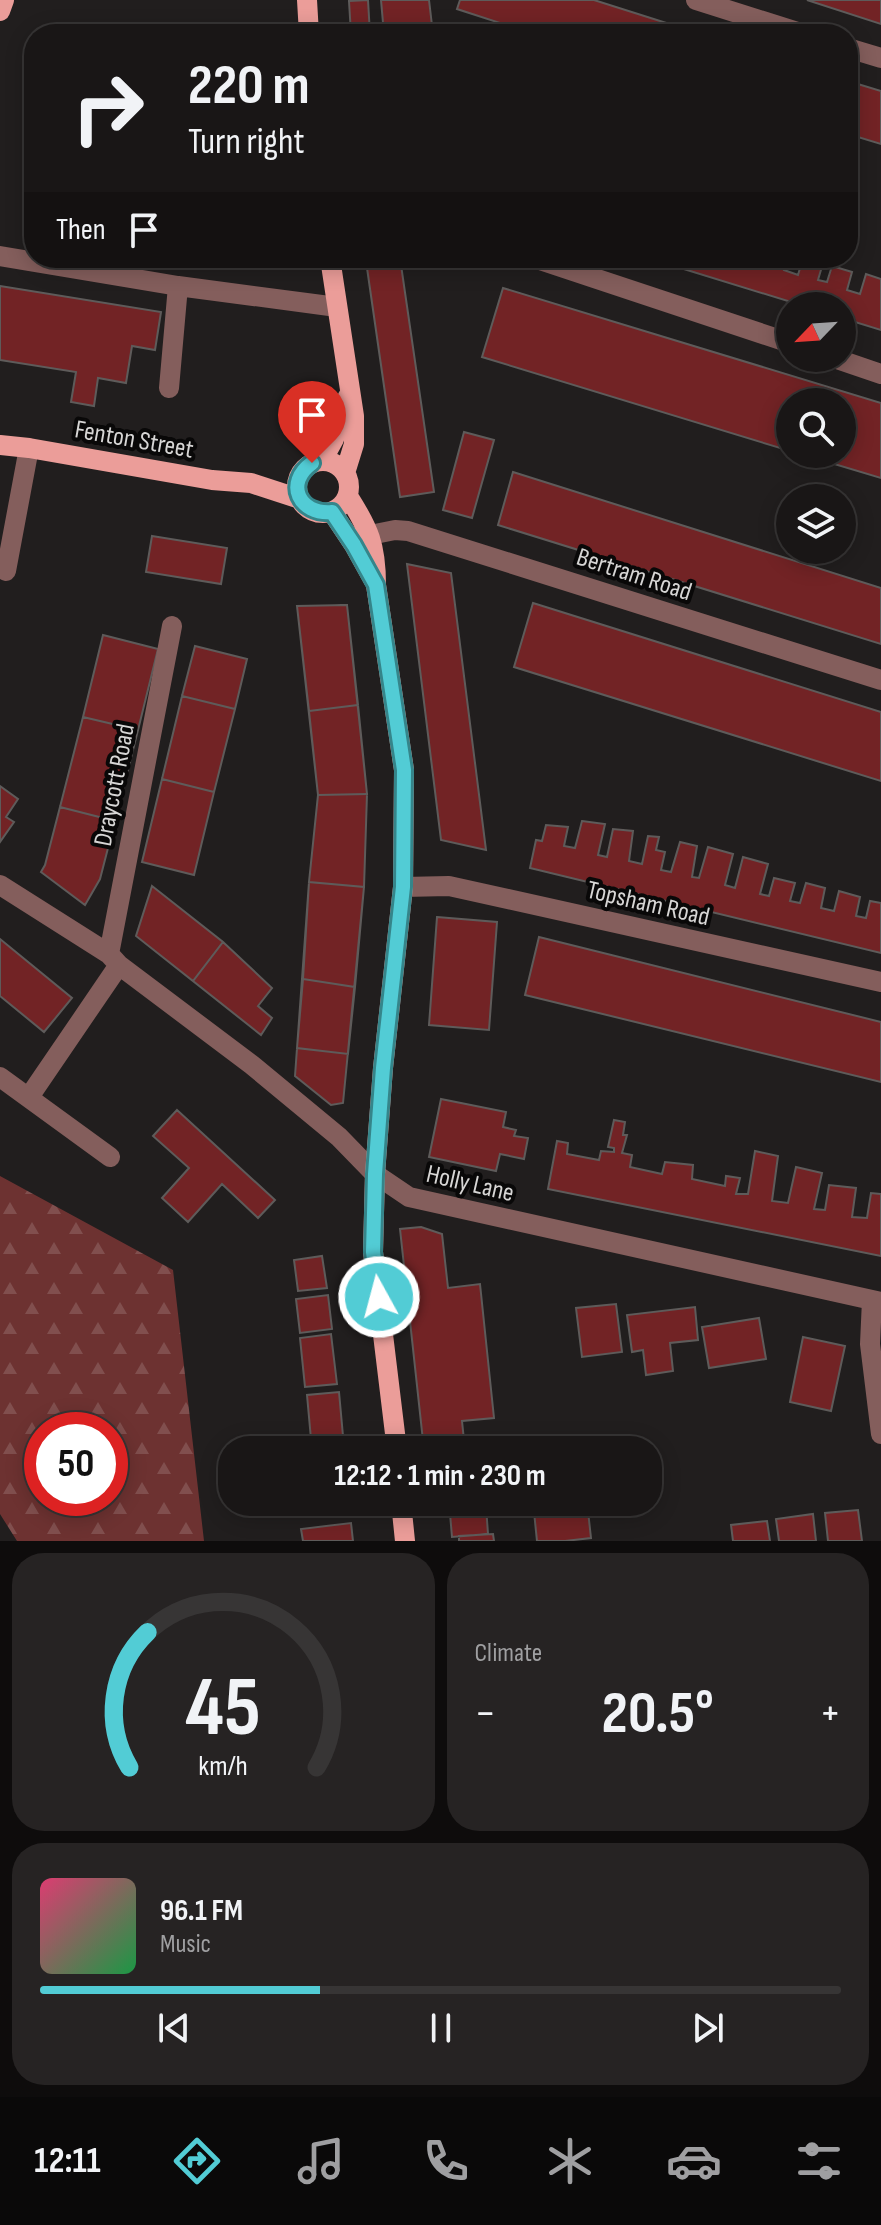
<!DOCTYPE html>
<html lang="en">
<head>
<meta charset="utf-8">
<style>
	body { margin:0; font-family:"Sofia Sans Condensed",sans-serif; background:#262323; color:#f1f3f6; height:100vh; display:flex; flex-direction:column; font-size:30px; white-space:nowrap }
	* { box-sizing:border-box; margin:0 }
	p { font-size:26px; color:#9f9fa1 }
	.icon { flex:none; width:44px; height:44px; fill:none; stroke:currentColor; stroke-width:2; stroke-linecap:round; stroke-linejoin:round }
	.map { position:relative; height:1541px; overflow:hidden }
	.sheet { display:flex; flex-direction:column; gap:12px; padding:12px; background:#0e0c0c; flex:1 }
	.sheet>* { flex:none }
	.guide { position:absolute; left:24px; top:24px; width:834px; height:244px; border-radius:32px; box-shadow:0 4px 20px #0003,0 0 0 2px #373535; background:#191616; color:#f1f3f6; overflow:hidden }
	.needle { width:52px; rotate:245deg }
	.fabs { position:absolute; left:776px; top:292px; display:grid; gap:16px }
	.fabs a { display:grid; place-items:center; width:80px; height:80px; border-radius:50%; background:#191616; box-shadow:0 4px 20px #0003,0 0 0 2px #373535; font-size:40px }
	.speed { position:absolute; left:24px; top:1412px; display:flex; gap:16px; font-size:40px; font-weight:700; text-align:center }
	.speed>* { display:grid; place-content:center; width:104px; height:104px; border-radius:50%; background:#191616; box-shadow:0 4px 20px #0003,0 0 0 2px #373535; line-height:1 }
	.speed .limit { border:12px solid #d22; background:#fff; color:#111 }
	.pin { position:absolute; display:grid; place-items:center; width:68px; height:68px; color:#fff; margin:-82px -34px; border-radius:50% 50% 50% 0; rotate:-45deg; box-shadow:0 0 8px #0007 }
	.pin .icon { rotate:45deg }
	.me { position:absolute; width:88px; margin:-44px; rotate:353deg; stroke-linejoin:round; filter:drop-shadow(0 0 6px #0008) }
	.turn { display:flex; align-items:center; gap:28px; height:168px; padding:0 32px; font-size:36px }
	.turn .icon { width:104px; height:104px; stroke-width:2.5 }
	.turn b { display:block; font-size:56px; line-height:68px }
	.then { display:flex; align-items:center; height:76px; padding:0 32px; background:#0003; gap:16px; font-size:30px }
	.big { font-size:60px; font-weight:700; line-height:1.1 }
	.sheet .widget { flex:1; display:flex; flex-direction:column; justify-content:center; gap:12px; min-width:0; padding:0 28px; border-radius:32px; background:#262323 }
	.sheet .dial { align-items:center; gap:0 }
	.dial svg { height:208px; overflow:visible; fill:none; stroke:#373535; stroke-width:7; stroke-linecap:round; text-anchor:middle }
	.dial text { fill:#f1f3f6; stroke:none }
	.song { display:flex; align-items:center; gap:24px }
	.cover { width:96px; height:96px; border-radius:12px; background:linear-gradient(135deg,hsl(340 70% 55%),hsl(140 70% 35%)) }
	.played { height:8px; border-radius:4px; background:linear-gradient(90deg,#52ccd5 35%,#373535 35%) }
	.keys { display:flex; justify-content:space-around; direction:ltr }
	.heat { display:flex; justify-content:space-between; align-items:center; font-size:44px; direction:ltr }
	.sheet .tiles { flex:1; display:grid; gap:12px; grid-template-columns:1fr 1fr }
	.widget:last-child { grid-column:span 2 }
	.trip { position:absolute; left:218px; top:1436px; width:444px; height:80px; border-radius:32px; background:#191616; box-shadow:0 4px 20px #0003,0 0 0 2px #373535; font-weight:700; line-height:80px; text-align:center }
	.dock { display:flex; height:128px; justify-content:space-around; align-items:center; background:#0a0909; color:#9f9fa1 }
	.dock .icon { width:56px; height:56px }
	.dock .current { color:#52ccd5 }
	.dock b { font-size:36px; color:#f1f3f6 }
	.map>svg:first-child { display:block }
</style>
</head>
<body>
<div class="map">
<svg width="881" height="1541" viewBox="0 0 881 1541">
	<defs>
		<pattern id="forest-firs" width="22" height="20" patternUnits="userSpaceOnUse" patternTransform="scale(2)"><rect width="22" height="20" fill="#6d3231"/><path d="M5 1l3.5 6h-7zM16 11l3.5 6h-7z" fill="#814f4e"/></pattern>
	</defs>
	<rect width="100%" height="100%" fill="#211e1e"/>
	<path fill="url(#forest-firs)" fill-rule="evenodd" d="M0 1176 173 1270 204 1541H17L0 1514ZM42 1430H110V1498H42Z"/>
	<path fill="#722325" stroke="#5e5b5a" stroke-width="2" d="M368 0 370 34H351L349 1Z
		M381 0H429L433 34H384Z
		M460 0H594L701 34H534L457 9Z
		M807 0H881V24Z
		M848 81 881 91V144L848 134Z
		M387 258H400L434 492 400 497 366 261Z
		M648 258H755L754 260 764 263 766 258H787L784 270 798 275 803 258H805L823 263 818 280 827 282 832 266 852 272 847 290 860 294 866 274 881 279V330L842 318V306H804Z
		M0 286 161 312 155 350 132 346 126 383 98 378 94 406 71 402 76 372 0 360Z
		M503 288 881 403V478L801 454H842V402H790V451L482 357Z
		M464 432 494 440 472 518 443 510Z
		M513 472 881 588V644L498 525Z
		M152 536 227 548 221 584 146 572Z
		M407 564 451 573 486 850 441 840Z
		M533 603 881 712V781L514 667Z
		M347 605 367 794 364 887 343 1103 331 1105 295 1076 309 882 318 795 297 606Z
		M347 605 358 705 309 711 297 606Z
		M103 635 158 649 138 730 83 717Z
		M195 646 247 659 235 709 182 696Z
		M182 696 235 709 214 792 162 779Z
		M358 705 367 794 318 795 309 711Z
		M83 717 138 730 115 821 60 807Z
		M162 779 214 792 194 875 142 862Z
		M0 786 18 799 6 817 14 822 0 842Z
		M367 794 364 887 309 882 318 795Z
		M60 807 115 821 100 879 85 905 41 872 45 865Z
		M582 821 605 824 598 855 607 857 613 829 633 831 629 861 642 864 648 836 659 837 656 850 665 852 661 870 671 872 680 842 697 846 692 877 699 878 708 847 733 854 725 885 735 888 743 857 768 864 760 894 769 896 774 878 795 883 790 901 800 903 806 883 825 888 821 908 834 911 839 891 860 897 856 916 866 918 870 901 881 903V953L530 868 536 840 542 841 546 825 568 827 564 846 575 848Z
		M309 882 364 887 355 987 303 979Z
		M152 886 223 942 193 981 136 936Z
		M437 917 497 922 489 1030 429 1025Z
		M539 937 881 1022V1082L525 995Z
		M0 939 72 998 44 1032 0 996Z
		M223 942 272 988 258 1006 272 1018 261 1035 193 981Z
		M303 979 355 987 348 1054 297 1048Z
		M441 1099 506 1112 503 1127 516 1130 514 1136 528 1138 524 1159 500 1154 496 1171 429 1157Z
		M177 1110 275 1200 258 1218 222 1184 188 1222 162 1198 189 1168 153 1136Z
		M614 1120 625 1122 623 1135H627L622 1153 632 1155 630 1167 662 1174 665 1162 693 1165 692 1179 725 1186 726 1176 740 1178 736 1194H748L755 1151 778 1156 772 1201 788 1203 796 1167 822 1173 814 1209 825 1210 829 1185 856 1188 852 1217 867 1218 871 1193 881 1194V1256L548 1189 557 1141 568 1143 567 1154 599 1160 601 1151 614 1152V1148L608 1147Z
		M421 1227 442 1234 448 1288 480 1284 494 1418 462 1421 465 1450H424L400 1229Z
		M322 1256 327 1288 298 1291 294 1260Z
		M328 1295 332 1329 300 1333 296 1299Z
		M616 1304 622 1352 582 1357 576 1308Z
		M695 1307 698 1340 670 1343 673 1371 646 1375 643 1350 632 1352 627 1315Z
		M759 1318 766 1359 709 1368 702 1327Z
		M331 1334 337 1384 305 1387 300 1338Z
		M803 1337 845 1346 831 1411 790 1402Z
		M339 1392 344 1447 312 1450 307 1395Z
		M318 1502H349L350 1513 320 1517Z
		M449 1502H494V1505L486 1506 488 1534 452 1537Z
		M533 1502H587L591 1538 565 1541H537Z
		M858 1510 862 1541H828L825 1513Z
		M813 1514 816 1541H779L776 1519Z
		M767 1521 770 1541H733L731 1525Z
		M351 1523 353 1541H303L301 1529Z
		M493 1534 494 1541H459V1536Z"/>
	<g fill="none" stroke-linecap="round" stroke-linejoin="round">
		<path stroke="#845e5c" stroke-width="20" d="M696 0 804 34
			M848 48 881 58
			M0 256 178 286 337 307
			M534 258 790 343
			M834 358 881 374
			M169 388 178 286
			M370 535 395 530 408 531 881 680
			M6 571 29 448
			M0 885 109 954 119 965 252 1065 339 1137 375 1174 409 1197 881 1302
			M403 887 449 886 881 982
			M109 954 172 626
			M0 1077 110 1157
			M29 1097 119 965
			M872 1300 870 1344 881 1434"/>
		<path stroke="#eb9d99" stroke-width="20" d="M307 0 309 34
			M0 11 4 0
			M330 258 354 416V444L345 473
			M0 445 29 448 212 480 251 483 300 499
			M322 461 334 439 348 396
			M297 487a26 26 0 1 1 52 0a26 26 0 1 1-52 0Z
			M348 496C369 529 376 545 376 585L404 770 403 887 383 1068 375 1174 373 1252 397 1450
			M332 512 354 545 374 581
			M401 1502 405 1541"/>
	</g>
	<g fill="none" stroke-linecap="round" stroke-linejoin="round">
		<defs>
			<path id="route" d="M312 463C284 483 299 515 332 512L354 545 376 585 404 770 403 887 383 1068 375 1174 373 1252 379 1297"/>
		</defs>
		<use href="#route" stroke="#35858a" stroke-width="20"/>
		<use href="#route" stroke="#52ccd5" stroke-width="14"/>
	</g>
	<g text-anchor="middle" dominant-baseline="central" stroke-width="8" stroke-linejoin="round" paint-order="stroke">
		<g font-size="26" fill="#d7d6d5" stroke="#090808">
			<text transform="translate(134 440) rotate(10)">Fenton Street</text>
			<text transform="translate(634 575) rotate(18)">Bertram Road</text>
			<text transform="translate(115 785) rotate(-79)">Draycott Road</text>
			<text transform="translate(648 904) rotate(13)">Topsham Road</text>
			<text transform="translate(470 1184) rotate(13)">Holly Lane</text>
		</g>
	</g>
</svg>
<div class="fabs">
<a><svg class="needle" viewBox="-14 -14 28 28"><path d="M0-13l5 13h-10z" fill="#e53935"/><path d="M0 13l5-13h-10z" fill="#9f9fa1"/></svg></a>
<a><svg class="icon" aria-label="search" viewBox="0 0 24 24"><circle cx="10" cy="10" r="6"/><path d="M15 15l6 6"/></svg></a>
<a><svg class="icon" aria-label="layers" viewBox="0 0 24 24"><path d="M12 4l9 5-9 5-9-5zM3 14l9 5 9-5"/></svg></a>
</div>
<div class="speed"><div class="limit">50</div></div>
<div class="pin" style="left:312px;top:463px;background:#d93025"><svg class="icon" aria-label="arrive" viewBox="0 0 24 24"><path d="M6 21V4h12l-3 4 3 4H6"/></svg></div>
<svg class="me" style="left:379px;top:1297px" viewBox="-20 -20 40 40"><circle r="17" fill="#52ccd5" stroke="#fff" stroke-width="3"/><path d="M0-11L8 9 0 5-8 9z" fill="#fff"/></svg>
<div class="trip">12:12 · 1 min · 230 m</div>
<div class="guide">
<div class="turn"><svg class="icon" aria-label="right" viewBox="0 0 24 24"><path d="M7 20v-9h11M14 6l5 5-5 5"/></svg><div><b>220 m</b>Turn right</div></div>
<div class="then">Then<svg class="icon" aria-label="arrive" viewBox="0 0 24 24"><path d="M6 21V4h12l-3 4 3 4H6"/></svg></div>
</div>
</div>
<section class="sheet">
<div class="tiles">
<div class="widget dial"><svg viewBox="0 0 100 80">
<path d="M14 69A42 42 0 1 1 86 69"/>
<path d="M14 69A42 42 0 0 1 21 17" stroke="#52ccd5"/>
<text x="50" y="56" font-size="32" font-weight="700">45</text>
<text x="50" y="72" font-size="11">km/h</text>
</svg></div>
<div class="widget"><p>Climate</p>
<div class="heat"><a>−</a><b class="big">20.5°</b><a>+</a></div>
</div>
<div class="widget">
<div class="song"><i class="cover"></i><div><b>96.1 FM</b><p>Music</p></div></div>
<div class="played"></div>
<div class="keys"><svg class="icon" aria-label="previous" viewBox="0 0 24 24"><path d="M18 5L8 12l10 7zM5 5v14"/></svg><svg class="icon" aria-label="pause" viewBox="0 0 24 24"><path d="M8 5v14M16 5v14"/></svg><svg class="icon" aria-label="next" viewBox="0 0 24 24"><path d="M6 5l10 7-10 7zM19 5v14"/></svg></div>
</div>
</div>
</section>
<nav class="dock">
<b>12:11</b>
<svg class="icon current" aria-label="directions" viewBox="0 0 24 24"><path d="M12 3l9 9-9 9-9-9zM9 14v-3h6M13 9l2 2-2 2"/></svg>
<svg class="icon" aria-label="music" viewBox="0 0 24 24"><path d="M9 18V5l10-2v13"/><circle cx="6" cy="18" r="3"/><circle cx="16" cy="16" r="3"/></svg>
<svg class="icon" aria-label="phone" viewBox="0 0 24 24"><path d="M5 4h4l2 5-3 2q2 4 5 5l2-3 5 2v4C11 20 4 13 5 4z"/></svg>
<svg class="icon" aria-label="climate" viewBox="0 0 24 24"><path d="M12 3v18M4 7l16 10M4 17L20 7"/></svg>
<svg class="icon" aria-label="car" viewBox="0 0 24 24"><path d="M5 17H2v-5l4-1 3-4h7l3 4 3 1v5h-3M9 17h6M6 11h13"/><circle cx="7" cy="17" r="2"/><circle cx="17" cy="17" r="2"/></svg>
<svg class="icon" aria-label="filters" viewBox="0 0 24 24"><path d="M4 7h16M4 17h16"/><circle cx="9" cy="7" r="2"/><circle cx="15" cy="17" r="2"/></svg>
</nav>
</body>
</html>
